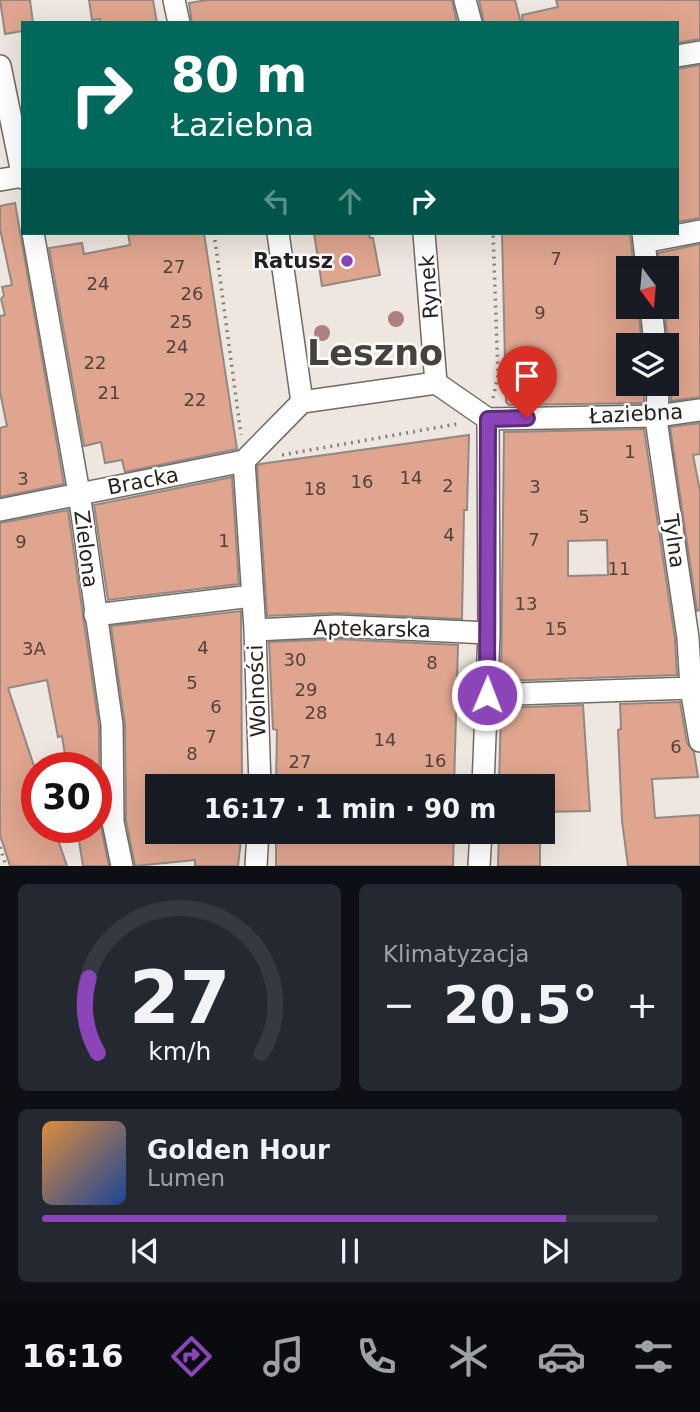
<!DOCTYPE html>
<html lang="pl">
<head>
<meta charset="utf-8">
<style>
	body { margin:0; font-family:"DejaVu Sans",sans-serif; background:#242831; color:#f1f3f6; height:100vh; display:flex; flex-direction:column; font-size:26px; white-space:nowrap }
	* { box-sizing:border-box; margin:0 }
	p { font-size:23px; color:#9ea1a6 }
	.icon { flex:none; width:38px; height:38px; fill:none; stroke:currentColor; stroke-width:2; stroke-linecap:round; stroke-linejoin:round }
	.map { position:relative; height:866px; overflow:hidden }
	.drawer { display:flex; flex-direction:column; gap:18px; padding:18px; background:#0d0f14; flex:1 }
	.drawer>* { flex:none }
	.banner { position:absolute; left:21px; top:21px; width:658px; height:214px; border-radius:0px; box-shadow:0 7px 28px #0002; background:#00695c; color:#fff; overflow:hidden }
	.needle { width:46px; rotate:164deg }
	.fabs { position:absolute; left:616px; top:256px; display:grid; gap:14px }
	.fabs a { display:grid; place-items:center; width:63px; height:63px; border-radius:0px; background:#171b24; box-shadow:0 7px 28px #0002; font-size:35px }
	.speed { position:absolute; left:21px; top:752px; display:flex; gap:14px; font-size:35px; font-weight:700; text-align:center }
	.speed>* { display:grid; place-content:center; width:91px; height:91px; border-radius:50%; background:#171b24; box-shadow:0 7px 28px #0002; line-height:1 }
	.speed .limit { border:10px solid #d22; background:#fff; color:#111 }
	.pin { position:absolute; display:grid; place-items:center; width:60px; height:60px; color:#fff; margin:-72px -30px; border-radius:50% 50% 50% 0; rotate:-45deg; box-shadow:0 0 7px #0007 }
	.pin .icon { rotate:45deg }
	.me { position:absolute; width:77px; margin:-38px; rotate:1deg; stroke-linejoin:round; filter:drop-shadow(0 0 5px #0008) }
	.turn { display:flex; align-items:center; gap:24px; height:147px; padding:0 35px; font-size:32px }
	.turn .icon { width:91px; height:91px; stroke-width:2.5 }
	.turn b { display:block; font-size:49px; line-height:60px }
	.lanes { display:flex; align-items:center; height:66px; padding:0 35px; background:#0003; justify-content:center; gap:35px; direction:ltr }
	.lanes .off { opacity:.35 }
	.big { font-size:52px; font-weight:800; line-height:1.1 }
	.drawer .tile { flex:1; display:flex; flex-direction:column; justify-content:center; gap:10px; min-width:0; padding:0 24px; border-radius:10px; background:#242831 }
	.drawer .dial { align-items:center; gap:0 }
	.dial svg { height:182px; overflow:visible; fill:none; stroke:#363941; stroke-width:7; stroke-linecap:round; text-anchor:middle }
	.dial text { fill:#f1f3f6; stroke:none }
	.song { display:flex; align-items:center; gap:21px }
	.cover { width:84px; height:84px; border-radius:10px; background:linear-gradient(135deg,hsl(30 70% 55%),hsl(220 70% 35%)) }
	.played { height:7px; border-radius:4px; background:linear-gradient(90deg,#8c45b8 85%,#363941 85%) }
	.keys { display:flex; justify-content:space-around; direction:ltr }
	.heat { display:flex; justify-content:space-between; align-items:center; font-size:38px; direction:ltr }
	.drawer .tiles { flex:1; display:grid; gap:18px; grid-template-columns:1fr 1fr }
	.tile:last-child { grid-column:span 2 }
	.trip { position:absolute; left:145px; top:774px; width:410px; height:70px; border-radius:0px; background:#171b24; box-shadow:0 7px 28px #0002; font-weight:800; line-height:70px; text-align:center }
	.menu { display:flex; height:112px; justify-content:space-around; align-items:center; background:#090b0e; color:#9ea1a6 }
	.menu .icon { width:49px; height:49px }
	.menu .active { color:#8c45b8 }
	.menu b { font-size:32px; color:#f1f3f6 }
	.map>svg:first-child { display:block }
</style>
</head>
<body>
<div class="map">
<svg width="700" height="866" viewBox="0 0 700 866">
	<rect width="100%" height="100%" fill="#eee7df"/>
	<path fill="#dfa58e" stroke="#928884" stroke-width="2" fill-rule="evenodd" d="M0 0H30L33 23H23V31L5 34Z
		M89 0H153L157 23H100V19L92 20Z
		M207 0H452L457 23H192L189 3Z
		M479 0H515L521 23H484Z
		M556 0H700V39L677 43V23H523L522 15 558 7Z
		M700 65V218L677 222V69Z
		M15 203 64 484 0 497V428L7 426 0 392V316L5 315 1 299 4 295 2 287 12 285 0 229V206Z
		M128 233H204L237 449 125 472 122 460 105 463 101 442 84 446 49 248 82 243 84 254 130 245Z
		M314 233H369L370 238H373L380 275 322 286Z
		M502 233H630L634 268H628V306H638L642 345H628V383H645L644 403 509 405 506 402Z
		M700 244V397L671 401 672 383 664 306H667V268H660L658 253Z
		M700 423V454L693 455 700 491V610L697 611 670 427Z
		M644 429 675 639 677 675 501 681 504 432ZM607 540 608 575 568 576V541Z
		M469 435 467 510H464L462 619 338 613 267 616 257 466 260 464Z
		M232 477 239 584 108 600 94 505Z
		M68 510 99 726 100 822 109 866H83L77 828H96V768H67L62 736 58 737 47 680 8 688 37 775V828H54L67 866H10L0 835V523Z
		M241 611 242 786H199V783L158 786V831H242L238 866H195V860L135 866 126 821 125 725 111 626Z
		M337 639 458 645 454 786H406V778H384L335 779V786H276L277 730 273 729 269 642Z
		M680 702 687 743 694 752 698 777 652 779 655 818 700 815V866H628L622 821 618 730 621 729 620 704Z
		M583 705 590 811 542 812V786H499L501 708Z
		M276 831H315V835L342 831H454L453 866H276Z
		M499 831H540V866H498Z"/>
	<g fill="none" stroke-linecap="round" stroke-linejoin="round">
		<defs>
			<path id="street" d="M174 0 179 23
				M465 0 471 23
				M677 56 700 52
				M0 66 23 178
				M0 180 23 176
				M33 233 79 493 112 725 113 822 122 866
				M278 233 302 402
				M643 233 647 268
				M644 242 700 231
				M651 306 655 345
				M436 383 488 419
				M658 383 657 426 688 638 691 688 700 741
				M488 419 657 416 700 410
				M244 461 302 402 436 383 424 233
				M244 461 255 630 260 786
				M0 510 244 461
				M95 615 252 596
				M255 630 337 626 489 633
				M487 695 691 688
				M483 786 489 633 488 419
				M256 866 258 831
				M479 866 481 831"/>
		</defs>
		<use href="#street" stroke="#726b64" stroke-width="24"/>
		<path stroke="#86817b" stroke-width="3.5" stroke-dasharray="2 5" stroke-linecap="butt" d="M214 233 241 435
			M493 398 498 376 493 233
			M282 455 457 424
			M0 847 6 866"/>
		<use href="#street" stroke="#fff" stroke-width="21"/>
	</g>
	<g fill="#ae8180">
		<circle cx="396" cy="319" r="8"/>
		<circle cx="322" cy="333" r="8"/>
	</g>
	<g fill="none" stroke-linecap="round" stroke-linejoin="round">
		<defs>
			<path id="route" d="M487 695 488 419 527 418"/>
		</defs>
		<use href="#route" stroke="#5b2d78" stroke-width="18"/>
		<use href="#route" stroke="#8c45b8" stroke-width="12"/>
	</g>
	<circle fill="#8c45b8" stroke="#fff" stroke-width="2.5" cx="347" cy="261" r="7"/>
	<g text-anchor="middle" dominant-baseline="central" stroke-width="5" stroke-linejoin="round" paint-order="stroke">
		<g font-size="18" fill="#53423a">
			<text x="556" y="258">7</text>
			<text x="174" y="266">27</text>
			<text x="98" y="283">24</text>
			<text x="192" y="293">26</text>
			<text x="540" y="312">9</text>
			<text x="181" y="321">25</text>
			<text x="177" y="346">24</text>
			<text x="95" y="362">22</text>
			<text x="109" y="392">21</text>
			<text x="195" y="399">22</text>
			<text x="630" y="451">1</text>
			<text x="411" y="477">14</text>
			<text x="23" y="478">3</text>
			<text x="362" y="481">16</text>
			<text x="448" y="485">2</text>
			<text x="535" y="486">3</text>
			<text x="315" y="488">18</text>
			<text x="584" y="516">5</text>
			<text x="449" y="534">4</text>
			<text x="534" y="539">7</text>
			<text x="224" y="540">1</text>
			<text x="21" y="541">9</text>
			<text x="619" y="568">11</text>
			<text x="526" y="603">13</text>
			<text x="556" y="628">15</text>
			<text x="203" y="647">4</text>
			<text x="34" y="648">3A</text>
			<text x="295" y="659">30</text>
			<text x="432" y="662">8</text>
			<text x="192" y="682">5</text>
			<text x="306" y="689">29</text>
			<text x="216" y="706">6</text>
			<text x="316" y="712">28</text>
			<text x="211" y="736">7</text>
			<text x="385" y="739">14</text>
			<text x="676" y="746">6</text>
			<text x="192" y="753">8</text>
			<text x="435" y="760">16</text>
			<text x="300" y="761">27</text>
		</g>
		<g font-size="21" font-weight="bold" fill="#24211e" stroke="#fff" text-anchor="end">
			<text x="333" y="261">Ratusz</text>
		</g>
		<g font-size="21" fill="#24211e" stroke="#fff">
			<text transform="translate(429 287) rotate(-94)">Rynek</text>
			<text transform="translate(636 414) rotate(-3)">Łaziebna</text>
			<text transform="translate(143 481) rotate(-11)">Bracka</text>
			<text transform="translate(674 541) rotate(82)">Tylna</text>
			<text transform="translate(86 549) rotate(83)">Zielona</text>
			<text transform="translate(372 629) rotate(1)">Aptekarska</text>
			<text transform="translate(257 691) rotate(-92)">Wolności</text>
		</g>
		<g font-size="35" font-weight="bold" fill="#48423c" stroke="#fff">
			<text x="375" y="353">Leszno</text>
		</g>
	</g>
</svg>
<div class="fabs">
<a><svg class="needle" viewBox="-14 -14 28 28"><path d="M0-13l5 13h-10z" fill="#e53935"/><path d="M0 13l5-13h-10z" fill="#9ea1a6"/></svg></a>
<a><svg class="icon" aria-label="layers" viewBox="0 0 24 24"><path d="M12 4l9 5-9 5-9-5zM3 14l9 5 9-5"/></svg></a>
</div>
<div class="speed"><div class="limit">30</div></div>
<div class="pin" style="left:527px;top:418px;background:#d93025"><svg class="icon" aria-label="arrive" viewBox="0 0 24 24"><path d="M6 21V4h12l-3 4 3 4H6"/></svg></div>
<svg class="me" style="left:487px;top:695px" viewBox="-20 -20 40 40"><circle r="17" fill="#8c45b8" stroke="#fff" stroke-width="3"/><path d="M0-11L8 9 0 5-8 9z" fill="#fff"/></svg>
<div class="trip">16:17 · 1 min · 90 m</div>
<div class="banner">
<div class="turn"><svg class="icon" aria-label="right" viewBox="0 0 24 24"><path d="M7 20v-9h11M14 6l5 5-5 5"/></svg><div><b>80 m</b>Łaziebna</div></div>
<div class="lanes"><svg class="icon off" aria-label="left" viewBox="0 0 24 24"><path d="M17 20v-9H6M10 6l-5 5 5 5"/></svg><svg class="icon off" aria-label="ahead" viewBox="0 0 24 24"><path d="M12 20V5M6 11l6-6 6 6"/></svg><svg class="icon" aria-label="right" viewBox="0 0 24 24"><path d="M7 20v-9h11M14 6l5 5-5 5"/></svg></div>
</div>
</div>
<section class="drawer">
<div class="tiles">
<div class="tile dial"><svg viewBox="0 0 100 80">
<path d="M14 69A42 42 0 1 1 86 69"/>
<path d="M14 69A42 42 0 0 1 10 36" stroke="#8c45b8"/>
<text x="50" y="56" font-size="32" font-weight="700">27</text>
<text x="50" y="72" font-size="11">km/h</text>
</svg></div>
<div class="tile"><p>Klimatyzacja</p>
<div class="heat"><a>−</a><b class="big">20.5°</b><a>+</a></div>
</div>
<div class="tile">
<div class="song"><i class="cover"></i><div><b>Golden Hour</b><p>Lumen</p></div></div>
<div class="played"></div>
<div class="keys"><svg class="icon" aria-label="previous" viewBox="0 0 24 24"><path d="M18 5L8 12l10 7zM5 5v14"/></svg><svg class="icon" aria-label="pause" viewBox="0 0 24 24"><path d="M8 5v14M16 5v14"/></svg><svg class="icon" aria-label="next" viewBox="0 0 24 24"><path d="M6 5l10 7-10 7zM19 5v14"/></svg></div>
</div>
</div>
</section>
<nav class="menu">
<b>16:16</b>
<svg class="icon active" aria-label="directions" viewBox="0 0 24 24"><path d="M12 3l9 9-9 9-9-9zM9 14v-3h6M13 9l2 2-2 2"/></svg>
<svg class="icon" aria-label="music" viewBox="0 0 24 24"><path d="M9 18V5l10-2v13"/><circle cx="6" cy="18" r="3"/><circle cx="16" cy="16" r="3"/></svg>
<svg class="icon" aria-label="phone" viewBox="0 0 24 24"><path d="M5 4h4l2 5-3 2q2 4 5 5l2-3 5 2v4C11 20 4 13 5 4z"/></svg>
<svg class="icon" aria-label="climate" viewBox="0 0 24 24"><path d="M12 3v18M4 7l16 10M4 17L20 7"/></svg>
<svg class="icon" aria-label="car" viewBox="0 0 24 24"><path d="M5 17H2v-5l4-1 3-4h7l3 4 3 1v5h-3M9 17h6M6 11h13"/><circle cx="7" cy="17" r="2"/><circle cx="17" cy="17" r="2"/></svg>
<svg class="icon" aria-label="filters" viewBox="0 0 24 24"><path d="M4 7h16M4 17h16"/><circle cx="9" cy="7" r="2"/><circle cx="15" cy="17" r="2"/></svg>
</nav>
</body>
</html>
